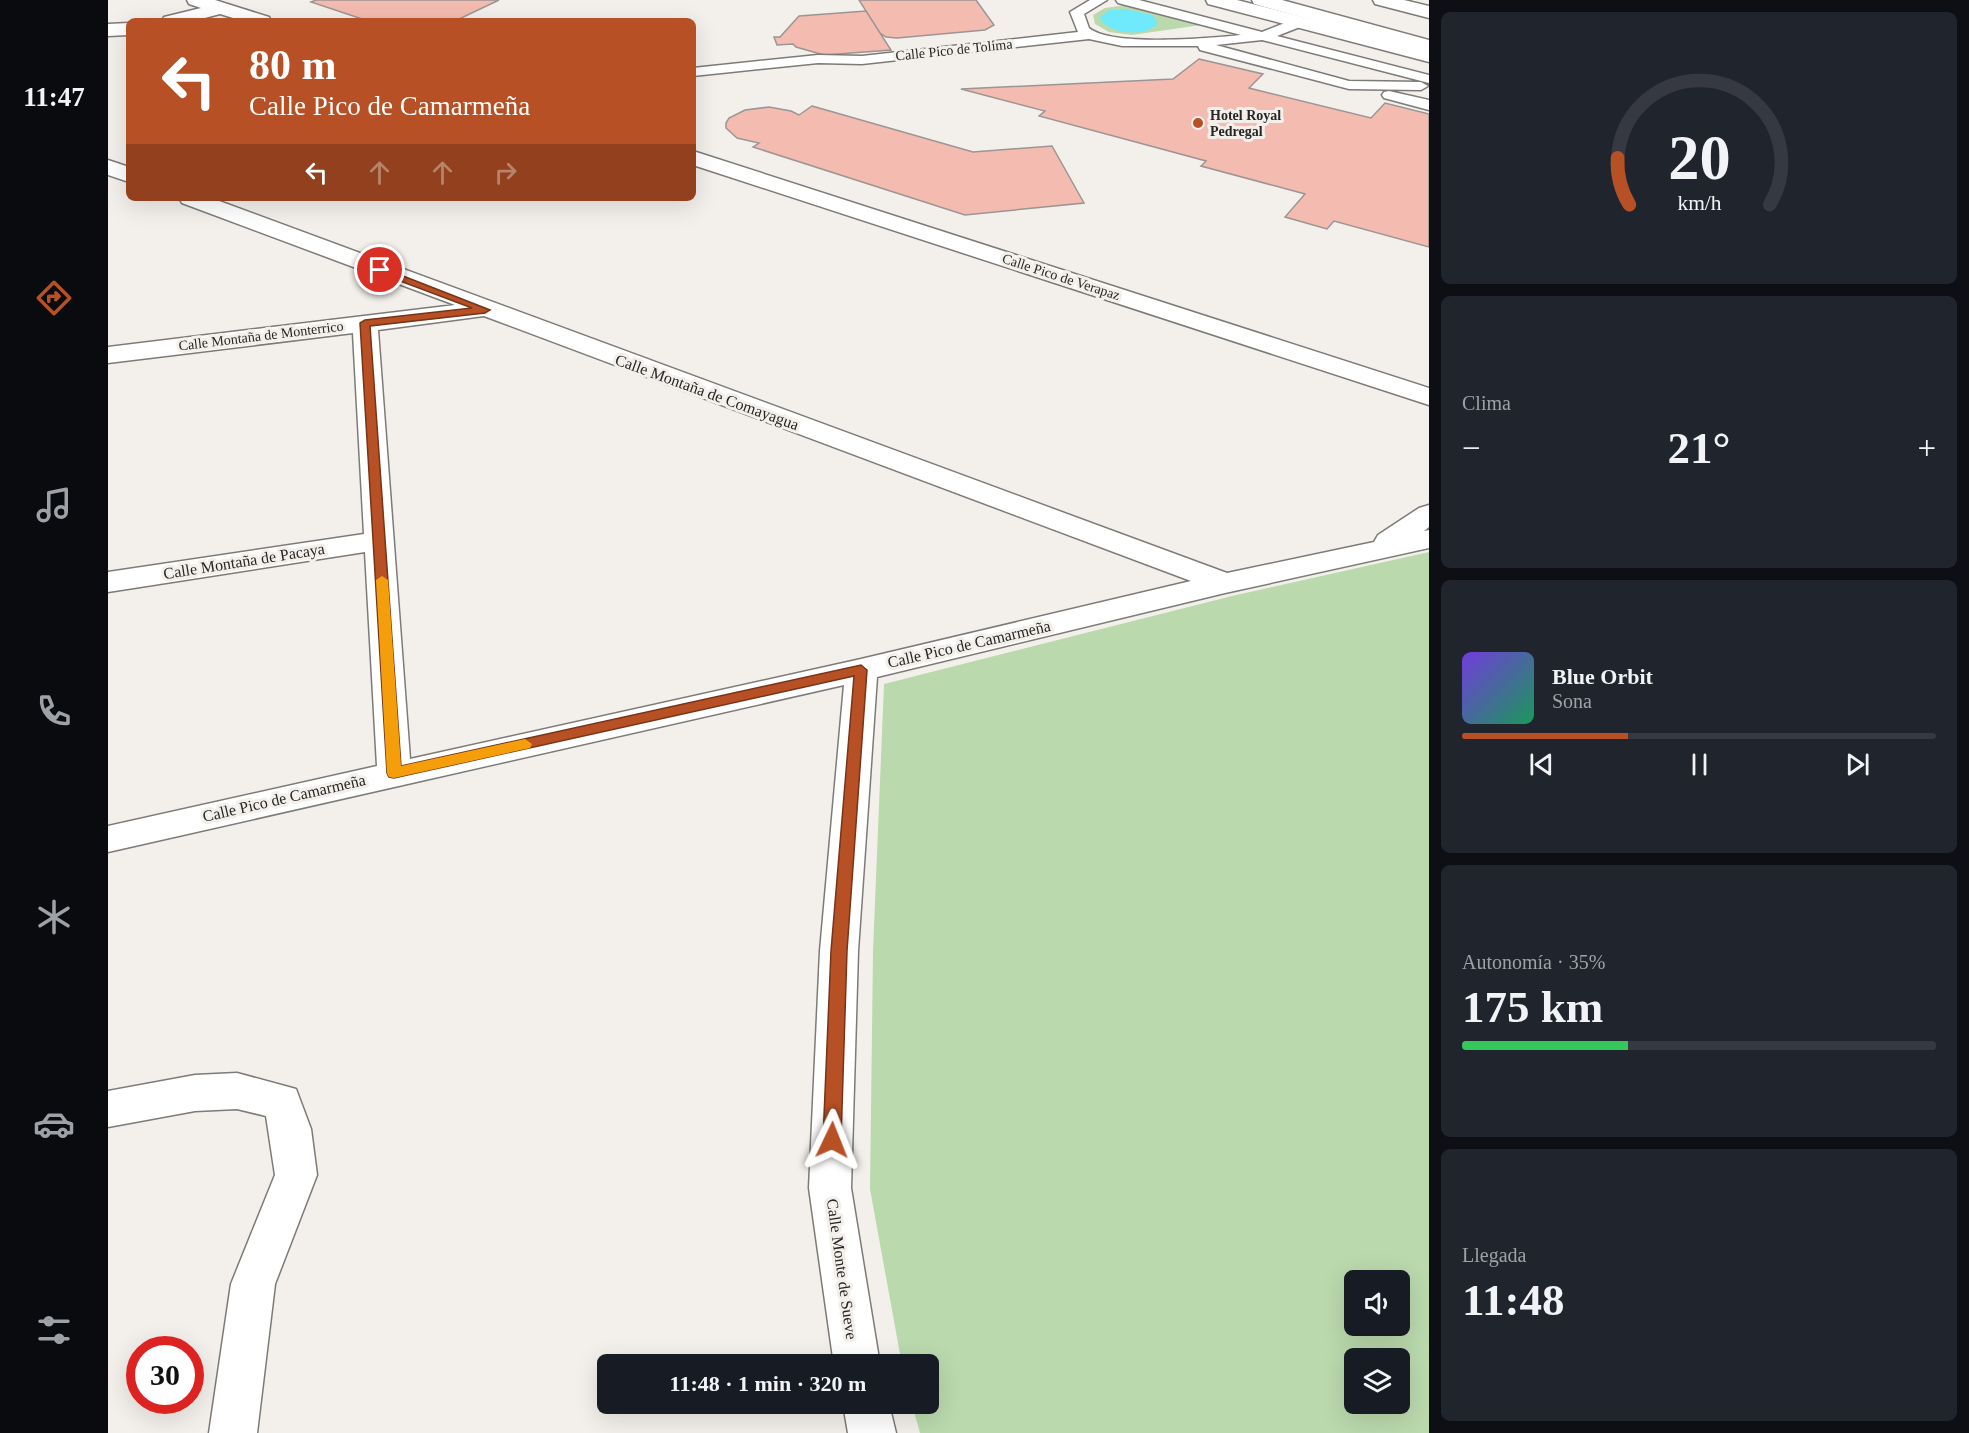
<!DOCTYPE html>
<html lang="es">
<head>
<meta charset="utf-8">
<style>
	body { margin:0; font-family:"Times New Roman",serif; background:#20242c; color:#f1f3f6; height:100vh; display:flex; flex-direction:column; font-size:22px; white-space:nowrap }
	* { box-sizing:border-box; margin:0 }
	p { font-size:20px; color:#9ea1a6 }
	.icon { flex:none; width:33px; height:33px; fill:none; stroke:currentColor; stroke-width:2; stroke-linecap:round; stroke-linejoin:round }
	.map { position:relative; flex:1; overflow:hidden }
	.drawer { display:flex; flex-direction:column; gap:12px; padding:12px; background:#0d0f14; width:540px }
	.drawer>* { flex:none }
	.banner { position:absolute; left:18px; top:18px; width:570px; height:183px; border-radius:9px; box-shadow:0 6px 24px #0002; background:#b75025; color:#fff; overflow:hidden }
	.fabs { position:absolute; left:1236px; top:1270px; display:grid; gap:12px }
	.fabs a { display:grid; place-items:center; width:66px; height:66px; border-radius:9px; background:#171b24; box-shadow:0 6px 24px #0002; font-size:30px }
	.speed { position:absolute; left:18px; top:1336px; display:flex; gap:12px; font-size:30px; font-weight:700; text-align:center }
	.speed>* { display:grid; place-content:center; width:78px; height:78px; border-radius:50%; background:#171b24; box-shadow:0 6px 24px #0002; line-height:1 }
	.speed .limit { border:9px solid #d22; background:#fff; color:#111 }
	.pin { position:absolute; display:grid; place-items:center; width:51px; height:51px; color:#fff; margin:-26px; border:3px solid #fff; border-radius:50%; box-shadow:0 2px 6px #0007 }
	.me { position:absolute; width:66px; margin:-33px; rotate:2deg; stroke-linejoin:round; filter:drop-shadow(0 0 4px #0008) }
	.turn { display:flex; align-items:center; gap:21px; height:126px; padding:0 24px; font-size:27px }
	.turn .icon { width:78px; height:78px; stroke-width:2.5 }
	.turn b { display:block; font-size:42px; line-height:51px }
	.lanes { display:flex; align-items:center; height:57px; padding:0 24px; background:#0003; justify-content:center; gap:30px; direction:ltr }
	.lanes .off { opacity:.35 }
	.big { font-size:45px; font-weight:700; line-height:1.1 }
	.drawer .widget { flex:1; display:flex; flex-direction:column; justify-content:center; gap:9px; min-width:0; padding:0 21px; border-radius:9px; background:#20242c }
	.drawer .dial { align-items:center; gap:0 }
	.dial svg { height:156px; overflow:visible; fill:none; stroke:#363941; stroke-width:7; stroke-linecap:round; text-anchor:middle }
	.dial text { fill:#f1f3f6; stroke:none }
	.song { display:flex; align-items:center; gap:18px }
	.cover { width:72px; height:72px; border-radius:9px; background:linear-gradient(135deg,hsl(260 70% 55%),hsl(150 70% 35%)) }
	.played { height:6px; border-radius:3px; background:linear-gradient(90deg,#b75025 35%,#363941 35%) }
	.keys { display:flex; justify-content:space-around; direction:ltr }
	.heat { display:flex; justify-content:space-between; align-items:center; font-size:33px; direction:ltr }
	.charge { height:9px; border-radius:4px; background:linear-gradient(90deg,#34c759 35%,#363941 0) }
	.trip { position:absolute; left:489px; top:1354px; width:342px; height:60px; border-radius:9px; background:#171b24; box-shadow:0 6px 24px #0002; font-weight:700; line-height:60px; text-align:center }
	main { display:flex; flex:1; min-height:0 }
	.tab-bar { display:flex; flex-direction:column; width:108px; justify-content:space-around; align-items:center; background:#090b0e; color:#9ea1a6 }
	.tab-bar .icon { width:42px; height:42px }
	.tab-bar .active { color:#b75025 }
	.tab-bar b { font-size:27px; color:#f1f3f6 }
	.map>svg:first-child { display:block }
</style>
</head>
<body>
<main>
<nav class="tab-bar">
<b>11:47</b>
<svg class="icon active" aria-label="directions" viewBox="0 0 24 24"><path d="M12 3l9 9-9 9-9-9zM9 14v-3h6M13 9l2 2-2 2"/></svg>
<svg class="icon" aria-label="music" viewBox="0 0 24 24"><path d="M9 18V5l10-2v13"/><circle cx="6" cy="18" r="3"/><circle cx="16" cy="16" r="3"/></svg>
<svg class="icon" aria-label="phone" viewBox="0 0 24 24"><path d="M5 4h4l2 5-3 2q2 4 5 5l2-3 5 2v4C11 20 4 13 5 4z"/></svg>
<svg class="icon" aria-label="climate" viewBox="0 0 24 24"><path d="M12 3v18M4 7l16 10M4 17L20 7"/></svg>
<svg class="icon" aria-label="car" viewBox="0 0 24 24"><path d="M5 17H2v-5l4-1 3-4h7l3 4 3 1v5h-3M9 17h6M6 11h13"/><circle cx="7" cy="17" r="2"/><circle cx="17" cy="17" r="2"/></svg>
<svg class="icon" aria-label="filters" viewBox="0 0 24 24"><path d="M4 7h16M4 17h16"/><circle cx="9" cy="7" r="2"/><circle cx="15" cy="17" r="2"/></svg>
</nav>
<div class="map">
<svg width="1321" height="1433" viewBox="0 0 1321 1433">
	<rect width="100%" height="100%" fill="#f3f0eb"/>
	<path fill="#bad9ad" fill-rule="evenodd" d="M1018 5 1040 9 1093 25 1024 35 1001 32 987 24 985 15 997 8Z
		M1321 552V1433H812L804 1404H820V1365H794L762 1189 765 951 776 684 1124 596ZM1246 1281H1292V1326H1246ZM1246 1359H1292V1404H1246Z"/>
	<path fill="#6eeafc" d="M1018 9 1044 15 1050 23C1038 38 1002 34 992 19L993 16 1002 10Z"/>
	<path fill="#f4bbb1" stroke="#9b9594" stroke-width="1.5" d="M208 0H391L347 21H260L203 2Z
		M751 0H868L886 25 877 30 789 38 778 37 772 33Z
		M758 11 783 50 716 55 688 47 685 44 669 45 666 37H672L691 16Z
		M1091 59 1155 74 1141 88 1263 118 1277 103 1321 114V247L1226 221 1219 229 1177 217 1197 194 1093 166 1098 161 931 116 937 111 853 89 1065 79Z
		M704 106 865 152 944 146 976 203 857 215 645 147 651 143 629 138 618 128V123L621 118 637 110 661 107 683 111 691 115Z"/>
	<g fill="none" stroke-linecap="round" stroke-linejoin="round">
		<defs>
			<path id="service" d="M982 0H999L976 14 981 28C1004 47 1102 38 1133 35L1010 3 1008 0H1031L1154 32 1187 19H1197L1199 22 1197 25 1169 36 1321 75V83L1154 40 1108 45 1241 81 1313 82 1320 86 1313 90 1241 89 1092 50 1090 46H1014L981 39 754 64 710 63 585 76V68L710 55 754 56 970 32 962 12Z
				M1281 91 1321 100V110L1276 98 1274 95 1276 92Z"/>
			<path id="minor" d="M79 0H107L161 17 163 21H135L112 14 85 21H54L56 17 93 8 81 4Z
				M21 23V35L0 36V24Z
				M585 151 1321 388V405L585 165Z
				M0 160 21 167V182L0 175Z
				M71 198H103L1119 573 1266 542 1270 535 1311 508 1321 505V527L1316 531 1321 530V548L1117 593 769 677 750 951 743 1188 772 1365H726L701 1188 712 951 736 685 0 852V826L269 766 257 552 0 592V572L256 534 245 333 0 363V347L347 305 74 203ZM376 316 1083 581 753 659 302 759 270 330Z
				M129 1073 188 1089 203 1129 209 1175 167 1284 149 1433H101L123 1284 167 1175 158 1116 129 1109 87 1111 0 1127V1091L87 1075Z
				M735 1404H781L788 1433H740Z"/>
			<path id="secondary" d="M1098 0H1129L1321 50V62L1100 4Z"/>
			<path id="motorway" d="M1144 0H1174L1321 40V52L1146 4Z
				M1265 0H1296L1321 6V18L1267 4Z"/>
		</defs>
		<use href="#service" stroke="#7d7b77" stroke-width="3"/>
		<use href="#minor" stroke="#7d7b77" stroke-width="3"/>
		<use href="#secondary" stroke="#7d7b77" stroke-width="3"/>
		<use href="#motorway" stroke="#7d7b77" stroke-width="3"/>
		<use href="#service" fill="#fff" fill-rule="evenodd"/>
		<use href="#minor" fill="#fff" fill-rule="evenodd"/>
		<use href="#secondary" fill="#fff" fill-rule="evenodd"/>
		<use href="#motorway" fill="#fff" fill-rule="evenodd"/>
	</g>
	<path fill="#b75025" stroke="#773418" stroke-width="1.5" d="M272 267 382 310 377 313 262 326 293 766 753 665 759 670 739 951 733 1140 730 1146 724 1148 718 1146 715 1140 723 951 746 676 286 778 281 777 279 773 252 323 257 320 364 308 268 272 267 270Z"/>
	<path fill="#f59e0b" d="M274 576 280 580 293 766 417 739 424 744 422 748 286 778 281 777 279 773 268 580Z"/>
	<circle fill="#b75025" stroke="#f3f0eb" stroke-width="2" cx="1090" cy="123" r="6"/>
	<g text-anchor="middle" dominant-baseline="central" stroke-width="6" stroke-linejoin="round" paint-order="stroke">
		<g font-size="14" fill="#272625" stroke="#f3f0eb">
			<text transform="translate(846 50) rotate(-6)">Calle Pico de Tolima</text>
			<text transform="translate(953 277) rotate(18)">Calle Pico de Verapaz</text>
			<text transform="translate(153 336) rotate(-7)">Calle Montaña de Monterrico</text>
		</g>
		<g font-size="14" font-weight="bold" fill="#272625" stroke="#f3f0eb" text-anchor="start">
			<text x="1102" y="115">Hotel Royal<tspan x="1102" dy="16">Pedregal</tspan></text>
		</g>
		<g font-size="16" fill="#272625" stroke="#f3f0eb">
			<text transform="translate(599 392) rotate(20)">Calle Montaña de Comayagua</text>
			<text transform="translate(136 561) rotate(-9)">Calle Montaña de Pacaya</text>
			<text transform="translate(861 644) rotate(-13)">Calle Pico de Camarmeña</text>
			<text transform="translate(176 798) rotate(-13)">Calle Pico de Camarmeña</text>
			<text transform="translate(734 1269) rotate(82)">Calle Monte de Sueve</text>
		</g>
	</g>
</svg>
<div class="fabs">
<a><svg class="icon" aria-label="sound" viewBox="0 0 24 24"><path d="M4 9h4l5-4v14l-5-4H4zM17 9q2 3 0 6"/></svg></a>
<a><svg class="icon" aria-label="layers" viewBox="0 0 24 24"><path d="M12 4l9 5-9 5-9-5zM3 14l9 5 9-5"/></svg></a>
</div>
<div class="speed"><div class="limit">30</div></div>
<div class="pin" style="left:272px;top:270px;background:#d93025"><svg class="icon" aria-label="arrive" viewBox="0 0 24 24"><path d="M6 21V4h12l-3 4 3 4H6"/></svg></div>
<svg class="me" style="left:724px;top:1140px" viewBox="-20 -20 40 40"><path d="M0-17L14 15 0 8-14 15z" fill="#b75025" stroke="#fff" stroke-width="4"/></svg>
<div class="trip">11:48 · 1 min · 320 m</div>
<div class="banner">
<div class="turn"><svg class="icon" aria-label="left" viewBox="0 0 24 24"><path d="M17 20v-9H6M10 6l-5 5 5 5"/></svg><div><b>80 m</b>Calle Pico de Camarmeña</div></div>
<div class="lanes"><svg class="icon" aria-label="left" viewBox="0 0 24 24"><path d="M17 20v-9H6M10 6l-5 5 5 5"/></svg><svg class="icon off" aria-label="ahead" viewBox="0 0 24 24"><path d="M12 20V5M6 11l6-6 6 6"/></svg><svg class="icon off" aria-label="ahead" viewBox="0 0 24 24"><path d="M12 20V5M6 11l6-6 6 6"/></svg><svg class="icon off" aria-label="right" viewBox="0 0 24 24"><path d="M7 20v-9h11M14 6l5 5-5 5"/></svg></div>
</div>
</div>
<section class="drawer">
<div class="widget dial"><svg viewBox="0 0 100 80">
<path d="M14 69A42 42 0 1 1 86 69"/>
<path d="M14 69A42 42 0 0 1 8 45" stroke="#b75025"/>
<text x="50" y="56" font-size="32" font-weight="700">20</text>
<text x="50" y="72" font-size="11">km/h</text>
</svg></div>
<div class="widget"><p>Clima</p>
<div class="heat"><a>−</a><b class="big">21°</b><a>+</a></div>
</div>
<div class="widget">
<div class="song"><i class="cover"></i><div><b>Blue Orbit</b><p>Sona</p></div></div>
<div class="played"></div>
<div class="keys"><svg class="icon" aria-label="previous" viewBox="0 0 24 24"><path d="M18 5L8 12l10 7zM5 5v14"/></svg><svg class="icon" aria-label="pause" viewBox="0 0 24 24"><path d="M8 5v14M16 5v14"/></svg><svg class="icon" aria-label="next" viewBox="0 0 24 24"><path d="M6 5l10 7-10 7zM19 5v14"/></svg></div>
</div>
<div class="widget"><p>Autonomía · 35%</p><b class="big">175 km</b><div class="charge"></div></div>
<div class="widget"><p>Llegada</p><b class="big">11:48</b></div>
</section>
</main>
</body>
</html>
